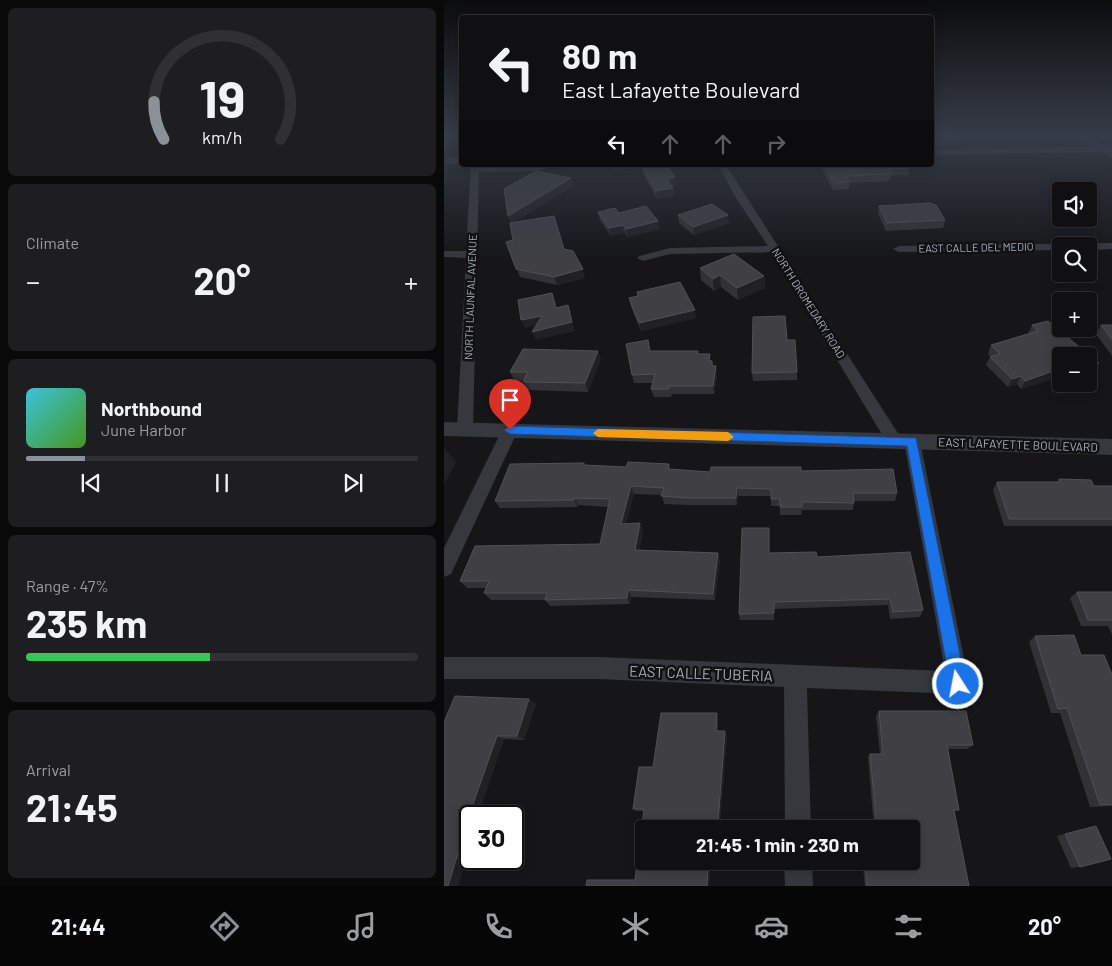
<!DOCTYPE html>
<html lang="en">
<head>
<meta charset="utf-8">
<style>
	body { margin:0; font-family:Barlow,sans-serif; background:#1e1e20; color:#f1f3f6; height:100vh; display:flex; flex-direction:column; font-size:19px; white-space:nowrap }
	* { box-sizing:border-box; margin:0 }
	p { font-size:16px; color:#9c9d9f }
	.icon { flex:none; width:28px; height:28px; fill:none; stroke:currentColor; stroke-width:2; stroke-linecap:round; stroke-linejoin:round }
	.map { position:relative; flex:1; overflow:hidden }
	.details { display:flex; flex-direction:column; gap:8px; padding:8px; background:#09090a; width:444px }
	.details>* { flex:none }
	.banner { position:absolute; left:15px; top:15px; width:475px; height:152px; border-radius:5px; box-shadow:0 2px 12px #0003,0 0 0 1px #303032; background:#101012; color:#f1f3f6; overflow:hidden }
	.fabs { position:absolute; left:608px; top:182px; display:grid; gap:10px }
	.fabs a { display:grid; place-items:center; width:45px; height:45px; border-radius:5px; background:#101012; box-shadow:0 2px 12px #0003,0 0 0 1px #303032; font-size:25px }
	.speed { position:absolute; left:15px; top:805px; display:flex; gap:10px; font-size:25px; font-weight:700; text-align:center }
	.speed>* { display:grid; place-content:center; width:65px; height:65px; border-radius:50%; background:#101012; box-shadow:0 2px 12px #0003,0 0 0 1px #303032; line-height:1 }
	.speed .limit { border:2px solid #111; border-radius:8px; background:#fff; color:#111 }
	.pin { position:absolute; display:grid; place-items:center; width:42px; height:42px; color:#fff; margin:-51px -21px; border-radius:50% 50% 50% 0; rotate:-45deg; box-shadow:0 0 5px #0007 }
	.pin .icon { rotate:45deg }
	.me { position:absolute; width:55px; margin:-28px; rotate:349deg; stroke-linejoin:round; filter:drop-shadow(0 0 4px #0008) }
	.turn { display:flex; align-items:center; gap:18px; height:105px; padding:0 20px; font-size:22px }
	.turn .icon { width:65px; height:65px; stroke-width:2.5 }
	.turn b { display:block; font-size:35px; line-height:42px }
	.lanes { display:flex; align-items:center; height:48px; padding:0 20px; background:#0003; justify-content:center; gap:25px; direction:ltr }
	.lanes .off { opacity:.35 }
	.big { font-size:38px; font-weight:700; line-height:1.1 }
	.details .widget { flex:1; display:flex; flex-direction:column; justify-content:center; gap:8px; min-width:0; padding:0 18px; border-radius:8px; background:#1e1e20 }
	.details .dial { align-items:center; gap:0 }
	.dial svg { height:130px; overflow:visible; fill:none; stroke:#303032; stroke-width:7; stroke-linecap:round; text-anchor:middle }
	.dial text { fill:#f1f3f6; stroke:none }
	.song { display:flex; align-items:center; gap:15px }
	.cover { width:60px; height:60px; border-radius:8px; background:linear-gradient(135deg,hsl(190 70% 55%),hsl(100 70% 35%)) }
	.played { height:5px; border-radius:2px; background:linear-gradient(90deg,#8c9099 15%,#303032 15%) }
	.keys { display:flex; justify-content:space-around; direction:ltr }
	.heat { display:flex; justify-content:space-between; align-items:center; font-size:28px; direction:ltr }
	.charge { height:8px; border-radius:4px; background:linear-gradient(90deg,#34c759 47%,#303032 0) }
	.trip { position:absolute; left:191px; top:820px; width:285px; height:50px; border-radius:5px; background:#101012; box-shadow:0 2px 12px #0003,0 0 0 1px #303032; font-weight:700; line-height:50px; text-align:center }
	.menu { display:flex; height:80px; justify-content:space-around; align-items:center; background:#060607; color:#9c9d9f }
	.menu .icon { width:35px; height:35px }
	.menu .on { color:#8c9099 }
	.menu b { font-size:22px; color:#f1f3f6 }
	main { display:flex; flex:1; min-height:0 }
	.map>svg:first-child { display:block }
</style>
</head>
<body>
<main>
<section class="details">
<div class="widget dial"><svg viewBox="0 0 100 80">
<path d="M14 69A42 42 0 1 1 86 69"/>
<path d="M14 69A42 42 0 0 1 8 46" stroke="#8c9099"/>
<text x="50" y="56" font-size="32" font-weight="700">19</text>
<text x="50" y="72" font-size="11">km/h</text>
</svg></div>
<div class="widget"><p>Climate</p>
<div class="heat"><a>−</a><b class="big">20°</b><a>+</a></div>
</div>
<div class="widget">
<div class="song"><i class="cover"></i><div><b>Northbound</b><p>June Harbor</p></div></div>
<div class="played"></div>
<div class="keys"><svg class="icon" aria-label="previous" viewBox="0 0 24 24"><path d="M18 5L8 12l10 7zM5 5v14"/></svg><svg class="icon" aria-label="pause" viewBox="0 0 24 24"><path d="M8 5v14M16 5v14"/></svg><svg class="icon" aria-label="next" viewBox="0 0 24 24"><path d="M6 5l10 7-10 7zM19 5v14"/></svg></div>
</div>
<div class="widget"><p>Range · 47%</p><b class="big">235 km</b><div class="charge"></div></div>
<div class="widget"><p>Arrival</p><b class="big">21:45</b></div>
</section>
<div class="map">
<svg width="669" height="886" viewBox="0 0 669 886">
	<rect width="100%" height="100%" fill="#161618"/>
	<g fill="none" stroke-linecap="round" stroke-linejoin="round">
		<path fill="#37383d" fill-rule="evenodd" d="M669 146V152L488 155V150Z
			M0 157 18 158V164L0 163Z
			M27 165H113L93 171 35 172 29 429 27 433H15L13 429 22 258 0 257V251H22Z
			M274 165H282L457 438 459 442 457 446 451 448 445 446 328 252 226 254 199 261 193 258 195 256 226 248 324 246 292 198Z
			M669 243V249L644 250V246H616V250L455 252 449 249 455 246Z
			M66 424 72 426 74 430 7 574 0 577V548L58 430 60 426Z
			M468 435 474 437 476 441 525 683 522 691 514 694 363 688 367 829H341L340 687 154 679H0V657H154L501 671 460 441 462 437Z
			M340 861H368L369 886H341Z"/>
		<path fill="#37383d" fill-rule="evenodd" d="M627 135H639L669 150V158Z
			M0 422 669 439V455L0 436Z"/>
	</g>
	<path fill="#323236" d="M488 135H526L524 140 498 142 497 148Z
		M197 165 233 185H227L229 188 230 196 213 199 199 173Z
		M376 165H465V168L464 175 447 176 446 181 405 183V189L389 190Z
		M129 186 70 222 120 249 141 278 113 285 76 277 62 242 69 240 67 223 64 216Z
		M435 206 501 220 499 228 442 231 434 213Z
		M154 212 175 213 216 229 184 237 181 233 167 236 156 220Z
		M234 215 285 223 250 235 235 223Z
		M256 268 320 276 321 288 294 300 277 287 270 291 257 280Z
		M193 292 252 318 197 331 187 307 185 298 194 296Z
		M588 325 650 372 616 356V383L614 384 608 379 577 389 573 384 564 387 542 365 546 357H547L544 354 547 345 584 334Z
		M657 325H669V357L652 334Z
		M343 340 353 372V380L309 381 308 373Z
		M254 351V354L268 361 269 366 273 374 270 394H228L227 397H210L207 389 209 383H190L188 375Z
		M157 359 144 392 84 390 79 382 80 381 70 380 66 372Z
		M225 464 226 469 266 472 357 471 453 493 451 501H410L409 510H358L357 515H336V506H327V496H294L293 505H245L220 504 218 495 190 494 182 524 196 523 199 531 195 550 274 553 276 560 271 600 187 597 186 604 106 606 101 600H47L40 593 42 588H23L16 581 156 544 164 507 134 505V507L56 508 51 501 142 465 182 467Z
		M615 479 650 486H669V526H560L549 490 553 482H613Z
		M325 553 373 557 479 610 476 617 446 619 444 605 330 609V620H296L295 614Z
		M633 592H669V637L664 626H637L626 598Z
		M591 636 637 655 669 677V806L646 807 616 713H607L585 642Z
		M85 699 92 704 80 740 60 739 36 809 26 816V844L14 886H0V722Z
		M435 711 529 745 523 749H504L515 810 510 811 525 886H421L418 861H468V829H430L424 757 426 754H436L432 716Z
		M274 718V731L283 735 276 823 297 822 298 824 200 861H297L296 868H266L265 886H142L191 880 200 811H193L189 809 209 767Z
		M652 826 636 867 627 868 613 836 643 828Z"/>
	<path fill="#212124" d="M1 135H4V155L0 156Z
		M556 135H584L555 138Z
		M498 141 497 148 488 150V143Z
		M0 158 4 165 3 183 0 184Z
		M169 165H189L190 168 171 171Z
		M231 177 233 185 224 186 223 179Z
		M127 178 129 186 68 224 64 216Z
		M229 188 230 196 213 199 212 191Z
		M284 215 285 223 250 235 249 227Z
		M214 221 216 229 184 237 182 229Z
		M179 225 181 233 167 236 165 228Z
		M139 269 141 278 113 285 110 277Z
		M276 275 277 287 270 291 269 279Z
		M320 276 321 288 294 300 293 288Z
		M108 293 111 301 115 316 112 308Z
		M124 305 131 331 92 340 88 332Z
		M251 310 252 318 197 331 195 323Z
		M98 316 101 324 81 328 77 320Z
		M154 351 157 359 144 392 141 383Z
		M655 363 650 372 644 374V367Z
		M272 366 273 374 270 394 269 386Z
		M612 370 608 379 577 389 581 381Z
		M577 376 573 384 564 387 568 379Z
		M0 447 12 462 0 485Z
		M187 486 190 494 180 531 177 524Z
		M293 488 294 496 293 505 292 498Z
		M130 498 134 505V507L130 500Z
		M196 523 199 531 194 557 191 550Z
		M274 553 276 560 271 600 269 594Z
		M184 590 187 597 186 604 183 598Z
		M85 699 92 704 80 740 73 736Z
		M273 713 274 718 273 735 272 731Z
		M281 731 283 735 276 824 274 823Z
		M53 736 60 739 34 816H26V844L14 886H4L28 807Z
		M264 868H266L265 886H263Z"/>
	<path fill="#3f3f44" stroke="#4f5156" d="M0 135H1V148H0Z
		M488 135H505H494L498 141 488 143Z
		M197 165H223L231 177 223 179 229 188 212 191Z
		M380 165H465V168L445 169 447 174 402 176 405 182 390 183Z
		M92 171 127 178 64 216 60 189Z
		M485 203 492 205 501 220 443 223 435 206Z
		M268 204 284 215 249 227 234 215Z
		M202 206 214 221 182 229 179 225 165 228 154 212 171 208 175 213Z
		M110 216 120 249 129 251 139 269 110 277 72 269 62 242 69 240 66 223Z
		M290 254 320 276 293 288 276 275 269 279 256 268Z
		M236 282 251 310 195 323 185 298 194 296 193 292Z
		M108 293 112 308 124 305 128 322 88 332 98 316 77 320 74 300Z
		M341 316 343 340H351L353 372 308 373 309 317Z
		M604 321 655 363 644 367V356H616V374L612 370 581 381 577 376 568 379 546 357 556 354 547 345 594 331 588 325Z
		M657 325H669V341Z
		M204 340 206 351H254L253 354H266L265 361H268V366H272L269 386H226L225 389H207L211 374 188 375 182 344Z
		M79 349 154 351 141 383 79 382 84 372H66Z
		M184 462 225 464 224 469 266 472 267 467H357V471L449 469 453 493H409L410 503 358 502V507H336V499H327V489L293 488 292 498H243L217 496 220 488 187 486 177 524 196 523 191 550 274 553 269 594 184 590 183 598 101 600 103 593H40L45 581H16L31 546 156 544 166 499 130 498V500L51 501 66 464 140 463V465L182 467Z
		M615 479 647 480 650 486H669V519H565L553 482H616Z
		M298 528H325V553L372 552 373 557 466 552 479 610 449 612 446 599 330 602V613L295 614Z
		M633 592H669V620H644Z
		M630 635 637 655H660L669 677V804L656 805 623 708 614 709 591 636Z
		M11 696 85 699 73 736H53L28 807 4 886H0V722Z
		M435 711H522L529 745H503L515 810H510L525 886H423L421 861H468V829H433L426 754H439Z
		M217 713H273L272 731H281L274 823 297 822V829H200V861H295V868H264L263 886H142L143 880H191L200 809H189L195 767H209Z
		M652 826 667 859 636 867 621 834Z"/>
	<linearGradient id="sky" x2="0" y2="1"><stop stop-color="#0c0c0d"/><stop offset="0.52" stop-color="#363c48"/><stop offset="1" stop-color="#363c48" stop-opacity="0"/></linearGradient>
	<rect width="669" height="259" fill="url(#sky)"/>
	<path fill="#1a73e8" stroke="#114b97" d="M66 426 472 438 522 684 520 689 514 691 509 689 506 684 463 446 66 434 60 430Z"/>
	<path fill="#f59e0b" d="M154 429 284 432 290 437 284 441 154 437 149 433Z"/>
	<g text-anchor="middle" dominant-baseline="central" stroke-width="5" stroke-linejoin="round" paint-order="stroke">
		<g font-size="11" fill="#a8adb8" stroke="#111113">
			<text transform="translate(532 247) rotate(-1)">EAST CALLE DEL MEDIO</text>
			<text transform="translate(26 297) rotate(-88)">NORTH LAUNFAL AVENUE</text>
			<text transform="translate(365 303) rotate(58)">NORTH DROMEDARY ROAD</text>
		</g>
		<g font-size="12" fill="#a8adb8" stroke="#111113">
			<text transform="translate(574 444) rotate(2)">EAST LAFAYETTE BOULEVARD</text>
		</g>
		<g font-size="15" fill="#a8adb8" stroke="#111113">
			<text transform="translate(257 673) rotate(2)">EAST CALLE TUBERIA</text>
		</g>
	</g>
</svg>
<div class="fabs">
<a><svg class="icon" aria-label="sound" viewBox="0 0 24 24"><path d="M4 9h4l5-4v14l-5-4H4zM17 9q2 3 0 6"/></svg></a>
<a><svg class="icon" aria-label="search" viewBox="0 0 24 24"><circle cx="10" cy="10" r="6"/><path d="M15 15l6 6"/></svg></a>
<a>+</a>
<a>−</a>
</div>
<div class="speed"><div class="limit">30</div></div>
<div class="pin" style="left:66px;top:430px;background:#d93025"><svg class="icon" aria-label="arrive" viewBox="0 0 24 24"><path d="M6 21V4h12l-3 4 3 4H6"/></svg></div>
<svg class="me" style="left:514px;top:684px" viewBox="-20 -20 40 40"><circle r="17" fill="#1a73e8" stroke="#fff" stroke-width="3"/><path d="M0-11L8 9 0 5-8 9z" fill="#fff"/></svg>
<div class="trip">21:45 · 1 min · 230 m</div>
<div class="banner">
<div class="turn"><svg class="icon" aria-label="left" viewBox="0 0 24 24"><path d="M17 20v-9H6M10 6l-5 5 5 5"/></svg><div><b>80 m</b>East Lafayette Boulevard</div></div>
<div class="lanes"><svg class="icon" aria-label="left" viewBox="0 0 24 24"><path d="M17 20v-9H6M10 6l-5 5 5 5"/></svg><svg class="icon off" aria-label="ahead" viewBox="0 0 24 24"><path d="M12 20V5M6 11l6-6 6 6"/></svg><svg class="icon off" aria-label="ahead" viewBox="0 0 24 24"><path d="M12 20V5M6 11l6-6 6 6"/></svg><svg class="icon off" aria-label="right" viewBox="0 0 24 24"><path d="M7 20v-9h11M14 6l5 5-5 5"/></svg></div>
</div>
</div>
</main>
<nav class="menu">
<b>21:44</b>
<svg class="icon on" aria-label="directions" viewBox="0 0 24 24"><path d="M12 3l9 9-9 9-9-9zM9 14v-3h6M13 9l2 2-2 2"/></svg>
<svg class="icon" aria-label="music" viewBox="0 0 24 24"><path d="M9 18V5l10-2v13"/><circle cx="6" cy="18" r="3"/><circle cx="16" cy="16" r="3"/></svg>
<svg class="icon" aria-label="phone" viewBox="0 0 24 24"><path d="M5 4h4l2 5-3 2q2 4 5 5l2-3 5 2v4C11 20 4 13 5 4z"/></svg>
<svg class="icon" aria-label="climate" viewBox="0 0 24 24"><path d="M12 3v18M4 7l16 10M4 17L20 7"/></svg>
<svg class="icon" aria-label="car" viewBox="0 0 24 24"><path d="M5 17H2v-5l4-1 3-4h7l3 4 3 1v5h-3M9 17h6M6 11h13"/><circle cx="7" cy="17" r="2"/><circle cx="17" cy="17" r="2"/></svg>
<svg class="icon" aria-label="filters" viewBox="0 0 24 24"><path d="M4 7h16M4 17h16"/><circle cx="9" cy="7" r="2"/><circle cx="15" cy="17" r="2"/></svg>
<b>20°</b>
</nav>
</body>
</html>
